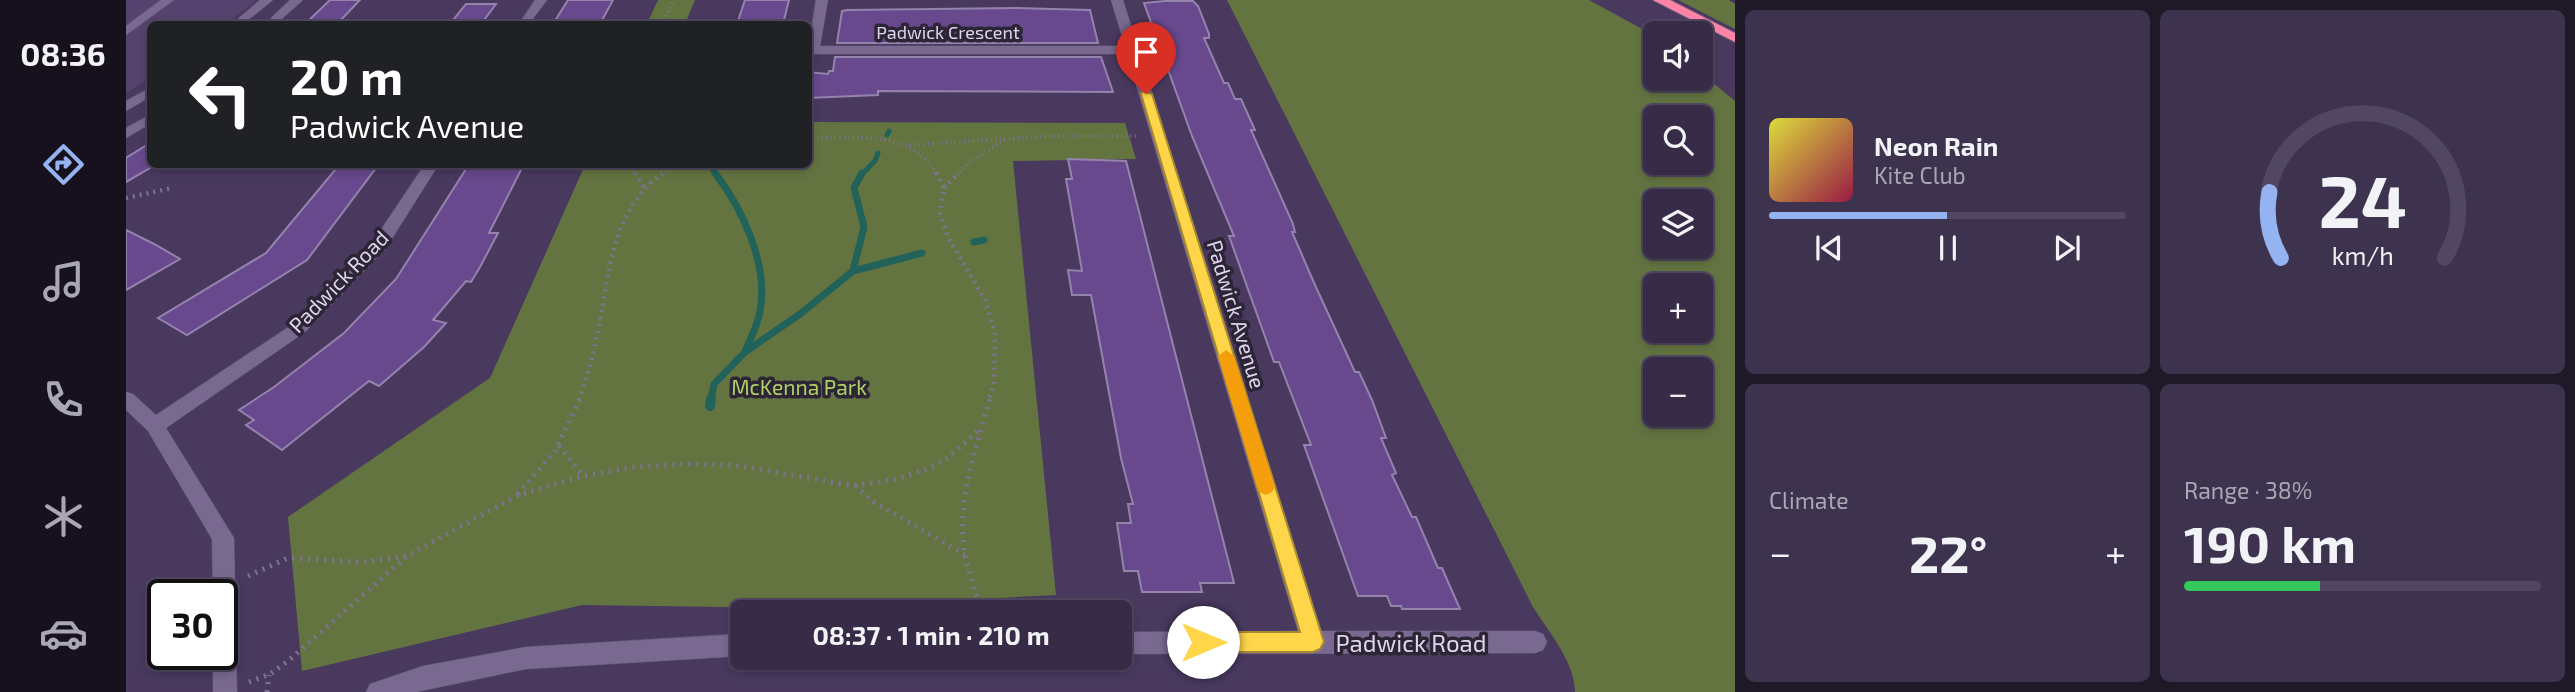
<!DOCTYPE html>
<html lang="en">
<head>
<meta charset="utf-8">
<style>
	body { margin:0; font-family:"Exo 2",sans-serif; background:#3e334e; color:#f1f3f6; height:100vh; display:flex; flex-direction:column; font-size:26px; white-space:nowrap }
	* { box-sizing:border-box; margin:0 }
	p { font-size:23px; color:#aaa7b4 }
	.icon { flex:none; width:38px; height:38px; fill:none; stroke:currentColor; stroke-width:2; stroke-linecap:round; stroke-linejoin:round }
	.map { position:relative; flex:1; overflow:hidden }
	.sheet { display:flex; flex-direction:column; gap:10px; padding:10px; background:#1e1827; width:840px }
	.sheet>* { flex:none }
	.banner { position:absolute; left:21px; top:21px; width:665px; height:147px; border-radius:10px; box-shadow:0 4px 10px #0003,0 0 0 2px #514760; background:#202124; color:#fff; overflow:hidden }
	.controls { position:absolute; left:1517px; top:21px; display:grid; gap:14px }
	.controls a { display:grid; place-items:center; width:70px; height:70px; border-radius:10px; background:#372b47; box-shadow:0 4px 10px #0003,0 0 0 2px #514760; font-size:35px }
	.speed { position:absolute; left:21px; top:579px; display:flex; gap:14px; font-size:35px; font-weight:700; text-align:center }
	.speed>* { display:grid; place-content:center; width:91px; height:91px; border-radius:50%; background:#372b47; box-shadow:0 4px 10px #0003,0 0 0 2px #514760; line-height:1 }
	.speed .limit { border:4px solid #111; border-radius:10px; background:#fff; color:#111 }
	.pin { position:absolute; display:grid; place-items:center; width:60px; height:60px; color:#fff; margin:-72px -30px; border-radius:50% 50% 50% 0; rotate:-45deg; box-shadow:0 0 7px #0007 }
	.pin .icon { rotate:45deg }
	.me { position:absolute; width:77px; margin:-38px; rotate:90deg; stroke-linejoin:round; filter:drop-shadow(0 0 5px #0008) }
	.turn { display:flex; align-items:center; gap:24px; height:147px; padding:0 28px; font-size:32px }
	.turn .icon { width:91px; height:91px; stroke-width:2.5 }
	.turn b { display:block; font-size:49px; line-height:60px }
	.big { font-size:52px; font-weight:700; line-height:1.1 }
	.sheet .tile { flex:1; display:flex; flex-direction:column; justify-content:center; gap:10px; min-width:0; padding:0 24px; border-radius:10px; background:#3e334e }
	.sheet .dial { align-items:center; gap:0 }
	.dial svg { height:182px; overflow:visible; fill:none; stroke:#514760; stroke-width:7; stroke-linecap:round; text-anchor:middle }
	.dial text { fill:#f1f3f6; stroke:none }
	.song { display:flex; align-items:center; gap:21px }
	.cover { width:84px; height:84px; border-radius:10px; background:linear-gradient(135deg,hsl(60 70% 55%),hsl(340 70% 35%)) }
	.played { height:7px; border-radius:4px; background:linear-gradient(90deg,#95b2f1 50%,#514760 50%) }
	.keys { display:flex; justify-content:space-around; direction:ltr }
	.heat { display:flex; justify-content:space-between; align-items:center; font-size:38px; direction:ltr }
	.charge { height:10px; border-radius:5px; background:linear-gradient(90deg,#34c759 38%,#514760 0) }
	.sheet .tiles { flex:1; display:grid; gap:10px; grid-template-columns:repeat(2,1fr) }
	.trip { position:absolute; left:604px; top:600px; width:402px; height:70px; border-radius:10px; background:#372b47; box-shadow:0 4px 10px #0003,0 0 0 2px #514760; font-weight:700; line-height:70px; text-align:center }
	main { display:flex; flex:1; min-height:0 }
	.menu { display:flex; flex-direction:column; width:126px; justify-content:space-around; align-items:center; background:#16111c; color:#aaa7b4 }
	.menu .icon { width:49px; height:49px }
	.menu .active { color:#95b2f1 }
	.menu b { font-size:32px; color:#f1f3f6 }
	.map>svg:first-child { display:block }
</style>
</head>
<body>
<main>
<nav class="menu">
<b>08:36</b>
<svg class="icon active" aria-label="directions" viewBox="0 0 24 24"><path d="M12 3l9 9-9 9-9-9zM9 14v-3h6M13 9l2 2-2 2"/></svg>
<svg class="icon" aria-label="music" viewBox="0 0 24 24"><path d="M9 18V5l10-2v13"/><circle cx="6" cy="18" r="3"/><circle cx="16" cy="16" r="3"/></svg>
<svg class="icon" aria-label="phone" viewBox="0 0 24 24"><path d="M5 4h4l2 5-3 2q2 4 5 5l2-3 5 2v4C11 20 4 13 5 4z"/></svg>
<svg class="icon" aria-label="climate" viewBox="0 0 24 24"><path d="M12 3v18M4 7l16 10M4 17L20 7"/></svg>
<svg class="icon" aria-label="car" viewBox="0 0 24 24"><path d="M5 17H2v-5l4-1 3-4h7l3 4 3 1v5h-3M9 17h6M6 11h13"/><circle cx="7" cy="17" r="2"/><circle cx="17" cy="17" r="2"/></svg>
</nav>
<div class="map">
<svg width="1609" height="692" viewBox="0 0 1609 692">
	<rect width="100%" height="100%" fill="#49395f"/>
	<path fill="#55426e" d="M0 0H131L100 24H24V78L0 93Z"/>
	<path fill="#647441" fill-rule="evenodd" d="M532 0H569L559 24H521Z
		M1101 0H1463L1529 36 1530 79H1575V73L1609 101V692H1449C1449 662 1422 631 1407 607ZM1575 117V163H1530V117ZM1575 201V247H1530V201ZM1575 285V331H1530V285ZM1575 369V415H1530V369Z
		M1552 0H1603L1609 4V29Z
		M683 122 999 123 1010 159 887 161 930 595 674 608 456 605 176 671 162 517 364 378 459 165 682 164Z"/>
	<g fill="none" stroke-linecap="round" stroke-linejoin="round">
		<path stroke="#21625a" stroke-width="5" d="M761 135 763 131
			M587 164 586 169 591 175
			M735 175 749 161 752 153"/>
		<path stroke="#21625a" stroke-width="7" d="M589 173C616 208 643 265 634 311 632 325 624 339 619 352
			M848 242 858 240
			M727 271 796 253
			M585 400 588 384 619 352 674 314 727 271 738 227 728 188 736 173"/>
		<path stroke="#21625a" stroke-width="10" d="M584 406 585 399"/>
	</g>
	<path fill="#68498e" stroke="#9483ad" stroke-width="2" d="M204 0H234L211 24H179Z
		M442 0H487L474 24H427Z
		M619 0H663L657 24H611Z
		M1039 1H1067L1072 6 1083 34V38H1078L1098 83H1102L1109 99H1115L1129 130H1125L1167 224 1169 232H1166L1189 285 1229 372H1233L1246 400 1260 438H1255L1270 473 1266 475 1286 517H1290L1312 568H1316L1334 609H1276L1275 606H1265L1261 596H1232L1178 445H1185L1153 362H1148L1103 236H1108L1066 136 1018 3Z
		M340 4H370L355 24H324Z
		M890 8 964 10 972 43H711L716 11 721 10Z
		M709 57H975L987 92 752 91V95L682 98V72L702 74 703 71H707Z
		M24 143V168L0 182V158Z
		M942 159 1000 161 1108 583H1074L1076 592H1016L1012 571H998L991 523H1005L1002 504H1007L995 458 965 295H946L942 270 956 271 940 179H946Z
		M214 164H253L181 260 61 335 32 318 140 253Z
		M361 166H397L363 233H372L354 267 345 282 340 281 307 320 320 323 298 347 253 386 243 381 156 450 120 425 128 420 113 410 148 387 218 333 270 279 340 169H359Z
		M0 230 30 245 54 259 0 290Z"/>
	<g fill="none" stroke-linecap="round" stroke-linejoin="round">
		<defs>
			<path id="minor" d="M35 0H48L0 35V26Z
				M134 0H147L117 24H106Z
				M164 0H177L150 24H139Z
				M409 0H421L403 24H393Z
				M690 0H702L694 46H999L985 0H997L1195 631H1409L1417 634 1421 642 1417 650 1409 653 994 654V632L1172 631 1001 54H687L682 52Z
				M24 88V97L0 111V101Z
				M24 115V124L0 138V128Z
				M299 164H313L260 248 179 332 40 428 108 538 111 692H87V654H96V595H87L86 539 22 431 0 410V392L7 394 30 415 167 324 248 240Z
				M616 634V656L400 669 290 692H240L244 684 297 666 400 647Z"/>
			<path id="highway" d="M1527 0H1544L1609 33V42Z"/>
		</defs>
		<use href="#minor" stroke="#645776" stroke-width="1"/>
		<use href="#highway" stroke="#645776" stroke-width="2"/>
		<path stroke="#807293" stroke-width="3.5" stroke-dasharray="1 3.5" stroke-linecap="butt" d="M536 24 548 0
			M682 138C727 139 787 128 811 175
			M784 145 926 136H1012
			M503 164 510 175
			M536 175 555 164
			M831 175 845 161 880 139"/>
		<path stroke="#807293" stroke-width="4.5" stroke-dasharray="2 5" stroke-linecap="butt" d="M509 173 518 188
			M810 173 818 188 814 213 822 237 859 300 869 332 868 384 863 400
			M818 188 833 173
			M0 198 46 188
			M453 400C461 376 468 352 473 327 483 272 487 206 538 173"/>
		<path stroke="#807293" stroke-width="5" stroke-dasharray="2 6" stroke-linecap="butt" d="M433 446 457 476
			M729 486 748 502 839 555
			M392 494 429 451 454 399
			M122 576 162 558 237 562 281 556
			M854 612C852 592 842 574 839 554 830 501 850 449 864 399
			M123 682 144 674 162 661 281 556 392 495 457 476 509 467 558 464 608 465 728 486 771 479 801 469 822 458 855 428
			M141 692 143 675"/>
		<use href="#minor" fill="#796991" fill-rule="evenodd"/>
		<use href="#highway" fill="#fd84a7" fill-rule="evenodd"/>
	</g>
	<path fill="#ffd54a" stroke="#a68a30" stroke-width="2" d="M1016 91 1026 94 1198 642 1194 649 1187 652H1077L1069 649 1066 642 1069 635 1077 632H1174L1015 94Z"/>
	<path fill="#f59e0b" d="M1100 350 1108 356 1149 487 1146 492 1140 495 1133 492 1131 487 1092 356Z"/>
	<g text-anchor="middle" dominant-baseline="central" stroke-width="7" stroke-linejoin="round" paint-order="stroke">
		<g font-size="18" fill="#dfd6ed" stroke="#2c2536">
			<text x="822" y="32">Padwick Crescent</text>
		</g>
		<g font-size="21" fill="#dfd6ed" stroke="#2c2536">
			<text transform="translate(212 281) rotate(-46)">Padwick Road</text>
			<text transform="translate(1111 314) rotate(73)">Padwick Avenue</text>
		</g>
		<g font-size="21" fill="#b1d163" stroke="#2c2536">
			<text x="673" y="386">McKenna Park</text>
		</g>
		<g font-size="24" fill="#dfd6ed" stroke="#2c2536">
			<text x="1285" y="642">Padwick Road</text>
		</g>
	</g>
</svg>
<div class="controls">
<a><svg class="icon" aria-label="sound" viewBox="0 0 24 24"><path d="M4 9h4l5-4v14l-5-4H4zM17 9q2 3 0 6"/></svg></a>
<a><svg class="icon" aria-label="search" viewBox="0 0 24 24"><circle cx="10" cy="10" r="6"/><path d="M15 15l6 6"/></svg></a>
<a><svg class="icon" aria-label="layers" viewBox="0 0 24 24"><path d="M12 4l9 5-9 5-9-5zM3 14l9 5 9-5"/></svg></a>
<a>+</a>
<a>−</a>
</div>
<div class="speed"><div class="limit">30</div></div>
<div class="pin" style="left:1020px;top:94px;background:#d93025"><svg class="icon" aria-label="arrive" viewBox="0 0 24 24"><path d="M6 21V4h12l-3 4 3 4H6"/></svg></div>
<svg class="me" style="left:1077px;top:642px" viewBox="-20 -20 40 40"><circle r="19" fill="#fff"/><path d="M0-13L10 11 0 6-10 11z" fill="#ffd54a"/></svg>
<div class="trip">08:37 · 1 min · 210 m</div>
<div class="banner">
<div class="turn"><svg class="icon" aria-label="left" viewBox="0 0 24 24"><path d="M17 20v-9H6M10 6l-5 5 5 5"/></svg><div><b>20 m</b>Padwick Avenue</div></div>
</div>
</div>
<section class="sheet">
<div class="tiles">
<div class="tile">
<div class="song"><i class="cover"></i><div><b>Neon Rain</b><p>Kite Club</p></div></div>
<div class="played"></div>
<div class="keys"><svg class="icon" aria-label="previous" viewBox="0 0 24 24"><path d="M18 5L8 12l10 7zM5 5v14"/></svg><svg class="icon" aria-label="pause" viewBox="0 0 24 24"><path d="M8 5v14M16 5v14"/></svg><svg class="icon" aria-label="next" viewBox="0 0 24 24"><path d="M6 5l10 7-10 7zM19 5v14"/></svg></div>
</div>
<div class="tile dial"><svg viewBox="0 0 100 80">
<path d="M14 69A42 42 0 1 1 86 69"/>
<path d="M14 69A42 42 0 0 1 9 40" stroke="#95b2f1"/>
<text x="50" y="56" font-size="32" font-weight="700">24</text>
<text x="50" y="72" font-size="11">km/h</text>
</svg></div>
<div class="tile"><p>Climate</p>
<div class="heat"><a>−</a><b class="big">22°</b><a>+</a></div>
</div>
<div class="tile"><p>Range · 38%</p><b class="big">190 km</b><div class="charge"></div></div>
</div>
</section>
</main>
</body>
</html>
